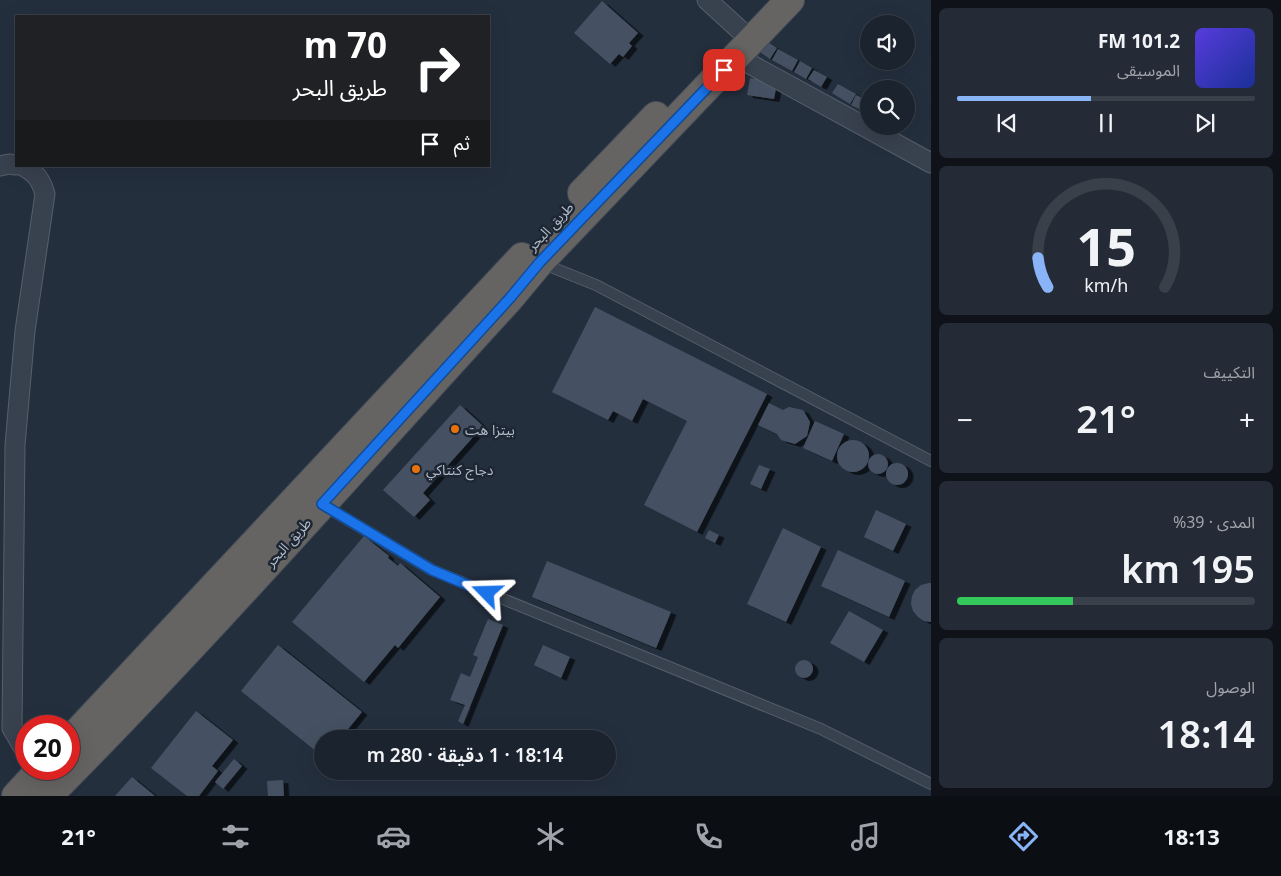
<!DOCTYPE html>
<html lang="ar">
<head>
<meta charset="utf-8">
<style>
	body { margin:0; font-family:"Noto Sans","Noto Sans Arabic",sans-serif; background:#242b36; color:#f1f3f6; direction:rtl; height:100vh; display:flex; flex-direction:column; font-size:19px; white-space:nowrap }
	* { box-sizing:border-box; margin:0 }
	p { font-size:16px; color:#a0a4aa }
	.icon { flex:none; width:28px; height:28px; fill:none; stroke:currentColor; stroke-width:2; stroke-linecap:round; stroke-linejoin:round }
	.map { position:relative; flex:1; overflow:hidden; direction:ltr }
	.side { display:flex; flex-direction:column; gap:8px; padding:8px; background:#0f1319; width:350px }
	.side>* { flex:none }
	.top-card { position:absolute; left:15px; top:15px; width:475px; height:152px; border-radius:0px; box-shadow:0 5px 20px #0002,0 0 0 1px #39404a; direction:rtl; background:#202124; color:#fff; overflow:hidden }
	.tools { position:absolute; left:860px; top:15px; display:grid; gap:10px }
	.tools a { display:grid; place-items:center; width:55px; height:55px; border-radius:50%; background:#1b232e; box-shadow:0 5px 20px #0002,0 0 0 1px #39404a; font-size:25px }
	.speed { position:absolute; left:15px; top:715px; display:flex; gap:10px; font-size:25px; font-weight:700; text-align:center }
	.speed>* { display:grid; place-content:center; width:65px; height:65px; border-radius:50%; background:#1b232e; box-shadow:0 5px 20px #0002,0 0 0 1px #39404a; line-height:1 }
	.speed .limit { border:8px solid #d22; background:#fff; color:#111 }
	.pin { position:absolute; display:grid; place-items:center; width:42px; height:42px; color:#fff; margin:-21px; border-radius:10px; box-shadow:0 2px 8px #0006 }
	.me { position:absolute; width:55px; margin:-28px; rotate:292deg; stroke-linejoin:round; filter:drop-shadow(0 0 4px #0008) }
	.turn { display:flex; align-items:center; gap:18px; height:105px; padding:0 20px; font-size:22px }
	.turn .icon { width:65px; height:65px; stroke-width:2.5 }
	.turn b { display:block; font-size:35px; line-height:42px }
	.then { display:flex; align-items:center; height:48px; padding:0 20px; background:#0003; gap:10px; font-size:19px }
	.big { font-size:38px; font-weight:600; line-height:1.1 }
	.side .card { flex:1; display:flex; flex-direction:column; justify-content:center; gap:8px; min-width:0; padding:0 18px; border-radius:8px; background:#242b36 }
	.side .dial { align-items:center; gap:0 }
	.dial svg { height:130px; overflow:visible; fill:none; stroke:#39404a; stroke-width:7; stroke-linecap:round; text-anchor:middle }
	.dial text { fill:#f1f3f6; stroke:none }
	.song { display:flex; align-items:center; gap:15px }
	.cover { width:60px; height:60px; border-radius:8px; background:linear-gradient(135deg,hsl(250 70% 55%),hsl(230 70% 35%)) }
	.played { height:5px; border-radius:2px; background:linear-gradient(90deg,#8ab4f8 45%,#39404a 45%) }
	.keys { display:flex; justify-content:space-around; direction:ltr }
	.heat { display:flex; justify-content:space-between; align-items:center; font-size:28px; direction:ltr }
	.charge { height:8px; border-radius:4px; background:linear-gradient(90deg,#34c759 39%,#39404a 0) }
	.trip { position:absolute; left:314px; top:730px; width:302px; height:50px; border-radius:25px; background:#1b232e; box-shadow:0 5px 20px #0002,0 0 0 1px #39404a; font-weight:600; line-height:50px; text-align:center; direction:rtl }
	.dock { display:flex; height:80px; justify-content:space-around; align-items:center; background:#0b0e12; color:#a0a4aa }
	.dock .icon { width:35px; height:35px }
	.dock .active { color:#8ab4f8 }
	.dock b { font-size:22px; color:#f1f3f6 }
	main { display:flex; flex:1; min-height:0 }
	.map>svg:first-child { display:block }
</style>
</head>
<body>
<main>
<section class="side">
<div class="card">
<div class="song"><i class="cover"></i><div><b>101.2 FM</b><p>الموسيقى</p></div></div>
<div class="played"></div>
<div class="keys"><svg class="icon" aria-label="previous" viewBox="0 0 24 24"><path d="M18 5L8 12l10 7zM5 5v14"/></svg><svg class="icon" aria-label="pause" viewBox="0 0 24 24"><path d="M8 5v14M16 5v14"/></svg><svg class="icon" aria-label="next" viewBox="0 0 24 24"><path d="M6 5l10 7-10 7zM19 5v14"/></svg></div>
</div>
<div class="card dial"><svg viewBox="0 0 100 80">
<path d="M14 69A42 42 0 1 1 86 69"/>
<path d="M14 69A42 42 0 0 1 8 51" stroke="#8ab4f8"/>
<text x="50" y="56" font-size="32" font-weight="700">15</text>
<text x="50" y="72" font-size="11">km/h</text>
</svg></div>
<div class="card"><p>التكييف</p>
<div class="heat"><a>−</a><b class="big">21°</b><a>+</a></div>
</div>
<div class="card"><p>المدى · 39%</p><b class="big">195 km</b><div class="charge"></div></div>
<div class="card"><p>الوصول</p><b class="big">18:14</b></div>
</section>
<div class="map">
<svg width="931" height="796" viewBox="0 0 931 796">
	<defs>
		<filter id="shadow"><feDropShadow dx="5.5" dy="3" stdDeviation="0" flood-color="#0009"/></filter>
	</defs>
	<rect width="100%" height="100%" fill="#242f3e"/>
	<path fill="#455162" filter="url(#shadow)" d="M602 1 638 33 629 43 632 46 623 57 619 54 610 64 574 33Z
		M766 41 777 48 770 59 760 52Z
		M778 49 798 60 792 71 772 60Z
		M800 61 812 68 806 79 794 72Z
		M814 70 827 77 821 87 808 79Z
		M750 78 777 83 774 99 747 95Z
		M838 84 856 94 850 104 832 93Z
		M856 95 869 101V114L851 105Z
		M595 307 767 394 697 532 644 505 687 421 643 399 632 421 613 411 608 420 552 392Z
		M769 403 783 410 789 407 803 410 810 422 807 436 795 444 781 440 777 434 758 425Z
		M460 405 483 426 423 493 430 500 414 517 383 490Z
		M815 421 844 434 832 461 803 448Z
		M837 456a16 16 0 1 1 32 0a16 16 0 1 1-32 0Z
		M868 464a10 10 0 1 1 20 0a10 10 0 1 1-20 0Z
		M886 474a11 11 0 1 1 22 0a11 11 0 1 1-22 0Z
		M759 465 770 469 761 489 750 484Z
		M876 510 906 524 893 551 864 537Z
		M783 528 821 547 786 622 747 604Z
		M709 530 719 535 715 543 705 538Z
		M364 536 389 556 388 558 398 566 400 563 440 597 398 648 395 645 364 682 292 622Z
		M838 550 905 581 889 617 821 586Z
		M547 561 671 612 656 648 532 597Z
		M929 583H931V622L924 621 918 617 913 611 911 604 912 596 915 590 921 585Z
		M849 611 883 630 864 662 830 643Z
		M488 619 503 625 463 724 458 721 465 705 450 700 461 673 470 677 478 657 473 655Z
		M278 645 362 712 340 739H322V756L241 691Z
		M543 645 570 657 561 678 534 665Z
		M795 669a9 9 0 1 1 18 0a9 9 0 1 1-18 0Z
		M196 711 233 740 212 766 218 771 199 796H187L151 768Z
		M234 759 242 766 223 789 215 782Z
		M132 777 155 796H115Z
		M283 780 284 796H268L267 781Z"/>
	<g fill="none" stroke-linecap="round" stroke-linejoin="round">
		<defs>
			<path id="service" d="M541 263 596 285 931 461
				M325 506 432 570 821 729 931 784"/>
			<path id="minor" d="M707 0 741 31
				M737 57 931 163
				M0 166 9 164 16 165
				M23 166C36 173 41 180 45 194L25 331 15 445 12 728 26 752"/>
			<path id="trunk" d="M582 193 656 116
				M69 741 522 257
				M16 796 41 769
				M48 796C208 635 357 465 510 298L540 262 790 0"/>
		</defs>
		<use href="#service" stroke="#565f6c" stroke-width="12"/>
		<use href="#minor" stroke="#565f6c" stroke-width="21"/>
		<use href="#trunk" stroke="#434c59" stroke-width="30"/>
		<use href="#service" stroke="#38414e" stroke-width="10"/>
		<use href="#minor" stroke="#38414e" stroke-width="19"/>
		<use href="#trunk" stroke="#656462" stroke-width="28"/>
	</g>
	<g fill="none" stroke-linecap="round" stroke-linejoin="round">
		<defs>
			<path id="route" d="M487 593 432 570 322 504 510 298 540 262 724 70"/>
		</defs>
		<use href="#route" stroke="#114b97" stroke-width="12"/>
		<use href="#route" stroke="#1a73e8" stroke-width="9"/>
	</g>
	<g fill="#e8710a" stroke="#1d2633" stroke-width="2">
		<circle cx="455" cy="429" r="5"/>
		<circle cx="416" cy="469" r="5"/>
	</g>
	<g text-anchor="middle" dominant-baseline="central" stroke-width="5" stroke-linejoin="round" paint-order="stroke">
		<g font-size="14" fill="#b4bcc9" stroke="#1d2633">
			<text transform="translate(550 226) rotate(-47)">طريق البحر</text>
			<text transform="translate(288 542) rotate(-48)">طريق البحر</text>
		</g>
		<g font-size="14" fill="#b4bcc9" stroke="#1d2633" text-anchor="start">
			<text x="465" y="429">بيتزا هت</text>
			<text x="426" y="469">دجاج كنتاكي</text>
		</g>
	</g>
</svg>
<div class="tools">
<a><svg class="icon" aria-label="sound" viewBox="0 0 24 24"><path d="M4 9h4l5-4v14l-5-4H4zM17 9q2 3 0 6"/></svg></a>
<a><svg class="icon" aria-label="search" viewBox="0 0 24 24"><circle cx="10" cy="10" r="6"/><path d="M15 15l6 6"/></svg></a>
</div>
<div class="speed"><div class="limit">20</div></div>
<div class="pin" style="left:724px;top:70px;background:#d93025"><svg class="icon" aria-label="arrive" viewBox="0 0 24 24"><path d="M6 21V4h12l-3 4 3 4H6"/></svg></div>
<svg class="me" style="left:487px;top:593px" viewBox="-20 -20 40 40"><path d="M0-17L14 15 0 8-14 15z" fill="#1a73e8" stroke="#fff" stroke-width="4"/></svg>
<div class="trip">18:14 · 1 دقيقة · 280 m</div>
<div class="top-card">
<div class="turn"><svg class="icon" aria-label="right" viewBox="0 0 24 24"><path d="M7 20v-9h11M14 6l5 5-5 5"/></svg><div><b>70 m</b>طريق البحر</div></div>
<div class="then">ثم<svg class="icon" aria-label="arrive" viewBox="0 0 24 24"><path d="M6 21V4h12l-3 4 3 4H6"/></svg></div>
</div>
</div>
</main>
<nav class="dock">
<b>18:13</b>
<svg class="icon active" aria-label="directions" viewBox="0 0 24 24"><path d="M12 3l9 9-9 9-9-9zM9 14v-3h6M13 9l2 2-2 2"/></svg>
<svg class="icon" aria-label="music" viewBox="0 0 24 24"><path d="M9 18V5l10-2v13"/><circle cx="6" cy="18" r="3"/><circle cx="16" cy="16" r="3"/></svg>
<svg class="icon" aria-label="phone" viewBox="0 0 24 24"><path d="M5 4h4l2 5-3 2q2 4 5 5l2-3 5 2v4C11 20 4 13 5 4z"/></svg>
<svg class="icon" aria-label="climate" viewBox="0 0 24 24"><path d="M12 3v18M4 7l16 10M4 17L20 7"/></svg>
<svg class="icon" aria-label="car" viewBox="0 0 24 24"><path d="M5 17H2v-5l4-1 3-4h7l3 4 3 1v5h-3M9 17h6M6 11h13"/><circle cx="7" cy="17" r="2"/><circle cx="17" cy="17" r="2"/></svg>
<svg class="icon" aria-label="filters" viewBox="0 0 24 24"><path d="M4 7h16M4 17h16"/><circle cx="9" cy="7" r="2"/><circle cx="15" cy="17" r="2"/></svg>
<b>21°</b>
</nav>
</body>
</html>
